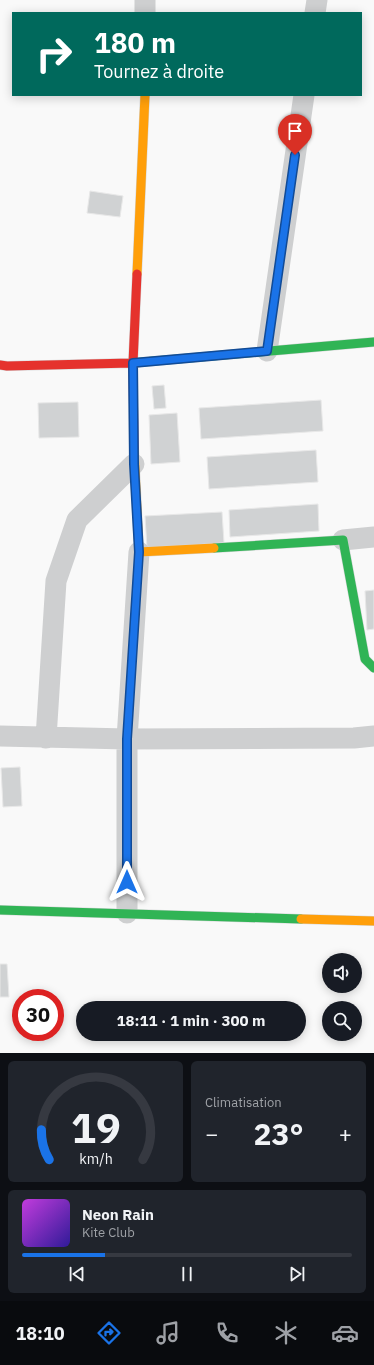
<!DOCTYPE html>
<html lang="fr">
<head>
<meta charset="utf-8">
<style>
	body { margin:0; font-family:"IBM Plex Sans",sans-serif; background:#20242c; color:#f1f3f6; height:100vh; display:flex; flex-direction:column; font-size:15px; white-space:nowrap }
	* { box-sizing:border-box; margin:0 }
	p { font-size:13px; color:#9ea1a6 }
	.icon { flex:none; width:22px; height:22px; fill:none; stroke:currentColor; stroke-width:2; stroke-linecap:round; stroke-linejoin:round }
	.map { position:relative; height:1053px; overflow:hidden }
	.sheet { display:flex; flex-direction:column; gap:8px; padding:8px; background:#0d0f14; flex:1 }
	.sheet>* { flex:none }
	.top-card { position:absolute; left:12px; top:12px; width:350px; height:84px; border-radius:0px; box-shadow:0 2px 10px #0003; background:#00695c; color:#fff; overflow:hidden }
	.fabs { position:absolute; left:322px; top:953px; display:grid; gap:8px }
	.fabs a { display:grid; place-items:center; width:40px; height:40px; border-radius:50%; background:#171b24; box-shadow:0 2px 10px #0003; font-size:20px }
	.speed { position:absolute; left:12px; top:989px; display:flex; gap:8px; font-size:20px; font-weight:700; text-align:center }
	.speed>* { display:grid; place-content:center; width:52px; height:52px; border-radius:50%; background:#171b24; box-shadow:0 2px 10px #0003; line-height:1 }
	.speed .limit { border:6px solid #d22; background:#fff; color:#111 }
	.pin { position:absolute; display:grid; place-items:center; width:34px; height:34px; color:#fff; margin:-41px -17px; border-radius:50% 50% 50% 0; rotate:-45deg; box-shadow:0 0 4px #0007 }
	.pin .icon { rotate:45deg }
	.me { position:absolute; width:44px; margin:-22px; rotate:0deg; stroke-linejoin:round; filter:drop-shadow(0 0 3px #0008) }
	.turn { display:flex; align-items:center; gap:14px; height:84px; padding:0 16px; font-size:18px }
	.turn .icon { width:52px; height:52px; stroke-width:2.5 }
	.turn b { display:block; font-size:28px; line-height:34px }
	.big { font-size:30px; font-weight:800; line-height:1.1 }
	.sheet .card { flex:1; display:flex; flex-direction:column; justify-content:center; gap:6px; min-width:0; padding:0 14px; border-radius:6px; background:#20242c }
	.sheet .dial { align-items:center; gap:0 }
	.dial svg { height:104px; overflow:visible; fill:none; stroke:#363941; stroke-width:7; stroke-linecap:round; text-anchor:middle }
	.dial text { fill:#f1f3f6; stroke:none }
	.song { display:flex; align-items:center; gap:12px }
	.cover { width:48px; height:48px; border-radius:6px; background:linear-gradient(135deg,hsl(290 70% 55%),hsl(250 70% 35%)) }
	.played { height:4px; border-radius:2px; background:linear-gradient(90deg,#1a73e8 25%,#363941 25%) }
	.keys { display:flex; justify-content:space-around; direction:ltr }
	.heat { display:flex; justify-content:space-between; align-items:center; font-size:22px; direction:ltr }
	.sheet .tiles { flex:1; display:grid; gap:8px; grid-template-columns:1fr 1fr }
	.card:last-child { grid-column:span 2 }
	.trip { position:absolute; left:76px; top:1001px; width:230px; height:40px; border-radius:20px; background:#171b24; box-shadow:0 2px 10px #0003; font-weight:800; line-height:40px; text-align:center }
	.tabs { display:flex; height:64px; justify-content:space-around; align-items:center; background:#090b0e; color:#9ea1a6 }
	.tabs .icon { width:28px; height:28px }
	.tabs .current { color:#1a73e8 }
	.tabs b { font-size:18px; color:#f1f3f6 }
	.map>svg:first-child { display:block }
</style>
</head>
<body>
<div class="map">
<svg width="374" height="1053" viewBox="0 0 374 1053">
	<rect width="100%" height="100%" fill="#f9f9f9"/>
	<path fill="#d0d2d3" stroke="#e8e8e8" d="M90 191 123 196 120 217 87 213Z
		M164 385 166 408 154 409 152 386Z
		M321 400 323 431 201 439 199 408Z
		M78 402 79 437 39 438 38 403Z
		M177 413 180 462 151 464 149 415Z
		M316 450 318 482 209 489 207 457Z
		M318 504 319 531 230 537 229 510Z
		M222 512 224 543 147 548 145 516Z
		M374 590V629L367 630 365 591Z
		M20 767 22 806 3 807 1 768Z
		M0 964H7L9 997H0Z"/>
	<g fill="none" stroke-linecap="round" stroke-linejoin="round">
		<defs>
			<path id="fast" d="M131 363 374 342
				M214 548 343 540 365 659 374 668
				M0 910 301 919"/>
			<path id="slow" d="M137 274 145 95
				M134 448 139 552 214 548
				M301 919 374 921"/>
			<path id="jam" d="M0 365 7 366 131 363
				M134 448 133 363 137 274"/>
		</defs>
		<use href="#fast" stroke="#d5d6d7" stroke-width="10"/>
		<use href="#slow" stroke="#d5d6d7" stroke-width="10"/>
		<use href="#jam" stroke="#d5d6d7" stroke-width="10"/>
		<path stroke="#cecfd0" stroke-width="21" d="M145 0V13
			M315 13 317 0
			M267 351 304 95
			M343 540 374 537
			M0 736 127 739 354 738 374 736
			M46 738 56 581 77 520 134 464
			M127 913V739L139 552"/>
		<use href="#fast" stroke="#30b455" stroke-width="9"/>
		<use href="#slow" stroke="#ff9f0a" stroke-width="9"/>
		<use href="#jam" stroke="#e5322d" stroke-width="9"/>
	</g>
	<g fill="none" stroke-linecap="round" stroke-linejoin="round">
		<defs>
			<path id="route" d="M127 882V739L139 552 134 464 133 363 267 351 295 155"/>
		</defs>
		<use href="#route" stroke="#114b97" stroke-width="10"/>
		<use href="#route" stroke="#1a73e8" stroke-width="7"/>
	</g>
</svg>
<div class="fabs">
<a><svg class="icon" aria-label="sound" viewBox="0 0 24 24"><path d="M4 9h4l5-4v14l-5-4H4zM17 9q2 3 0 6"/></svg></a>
<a><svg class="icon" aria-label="search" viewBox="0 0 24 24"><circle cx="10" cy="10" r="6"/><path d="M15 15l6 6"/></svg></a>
</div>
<div class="speed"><div class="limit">30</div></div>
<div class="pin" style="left:295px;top:155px;background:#d93025"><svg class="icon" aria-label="arrive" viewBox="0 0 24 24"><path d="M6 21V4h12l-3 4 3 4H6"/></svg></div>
<svg class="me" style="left:127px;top:882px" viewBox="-20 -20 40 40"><path d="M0-17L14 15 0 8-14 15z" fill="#1a73e8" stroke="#fff" stroke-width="4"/></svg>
<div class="trip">18:11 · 1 min · 300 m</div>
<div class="top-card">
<div class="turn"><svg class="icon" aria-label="right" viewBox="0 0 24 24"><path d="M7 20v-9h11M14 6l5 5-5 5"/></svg><div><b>180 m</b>Tournez à droite</div></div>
</div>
</div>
<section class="sheet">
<div class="tiles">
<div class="card dial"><svg viewBox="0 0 100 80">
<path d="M14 69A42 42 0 1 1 86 69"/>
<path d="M14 69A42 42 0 0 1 8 46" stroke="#1a73e8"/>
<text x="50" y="56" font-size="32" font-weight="700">19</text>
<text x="50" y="72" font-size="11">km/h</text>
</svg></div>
<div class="card"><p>Climatisation</p>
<div class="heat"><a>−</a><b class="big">23°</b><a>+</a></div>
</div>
<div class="card">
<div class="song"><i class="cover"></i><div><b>Neon Rain</b><p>Kite Club</p></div></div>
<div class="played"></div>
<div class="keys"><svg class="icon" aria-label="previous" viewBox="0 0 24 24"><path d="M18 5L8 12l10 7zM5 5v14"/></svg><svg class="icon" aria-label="pause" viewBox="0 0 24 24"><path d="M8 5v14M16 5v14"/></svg><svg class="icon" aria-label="next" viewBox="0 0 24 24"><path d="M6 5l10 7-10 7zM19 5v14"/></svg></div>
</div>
</div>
</section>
<nav class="tabs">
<b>18:10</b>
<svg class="icon current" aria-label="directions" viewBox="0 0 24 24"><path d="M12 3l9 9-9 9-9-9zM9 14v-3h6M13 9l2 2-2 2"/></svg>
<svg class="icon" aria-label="music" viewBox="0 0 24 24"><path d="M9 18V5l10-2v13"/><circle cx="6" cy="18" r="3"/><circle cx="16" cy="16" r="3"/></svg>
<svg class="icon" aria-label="phone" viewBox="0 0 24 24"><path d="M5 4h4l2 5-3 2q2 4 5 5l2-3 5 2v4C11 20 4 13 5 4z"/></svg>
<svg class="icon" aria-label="climate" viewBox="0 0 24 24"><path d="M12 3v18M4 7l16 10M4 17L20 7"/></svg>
<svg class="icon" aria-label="car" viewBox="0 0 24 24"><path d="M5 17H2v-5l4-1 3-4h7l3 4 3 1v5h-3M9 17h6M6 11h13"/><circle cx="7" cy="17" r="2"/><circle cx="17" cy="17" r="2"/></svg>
</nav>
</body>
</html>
